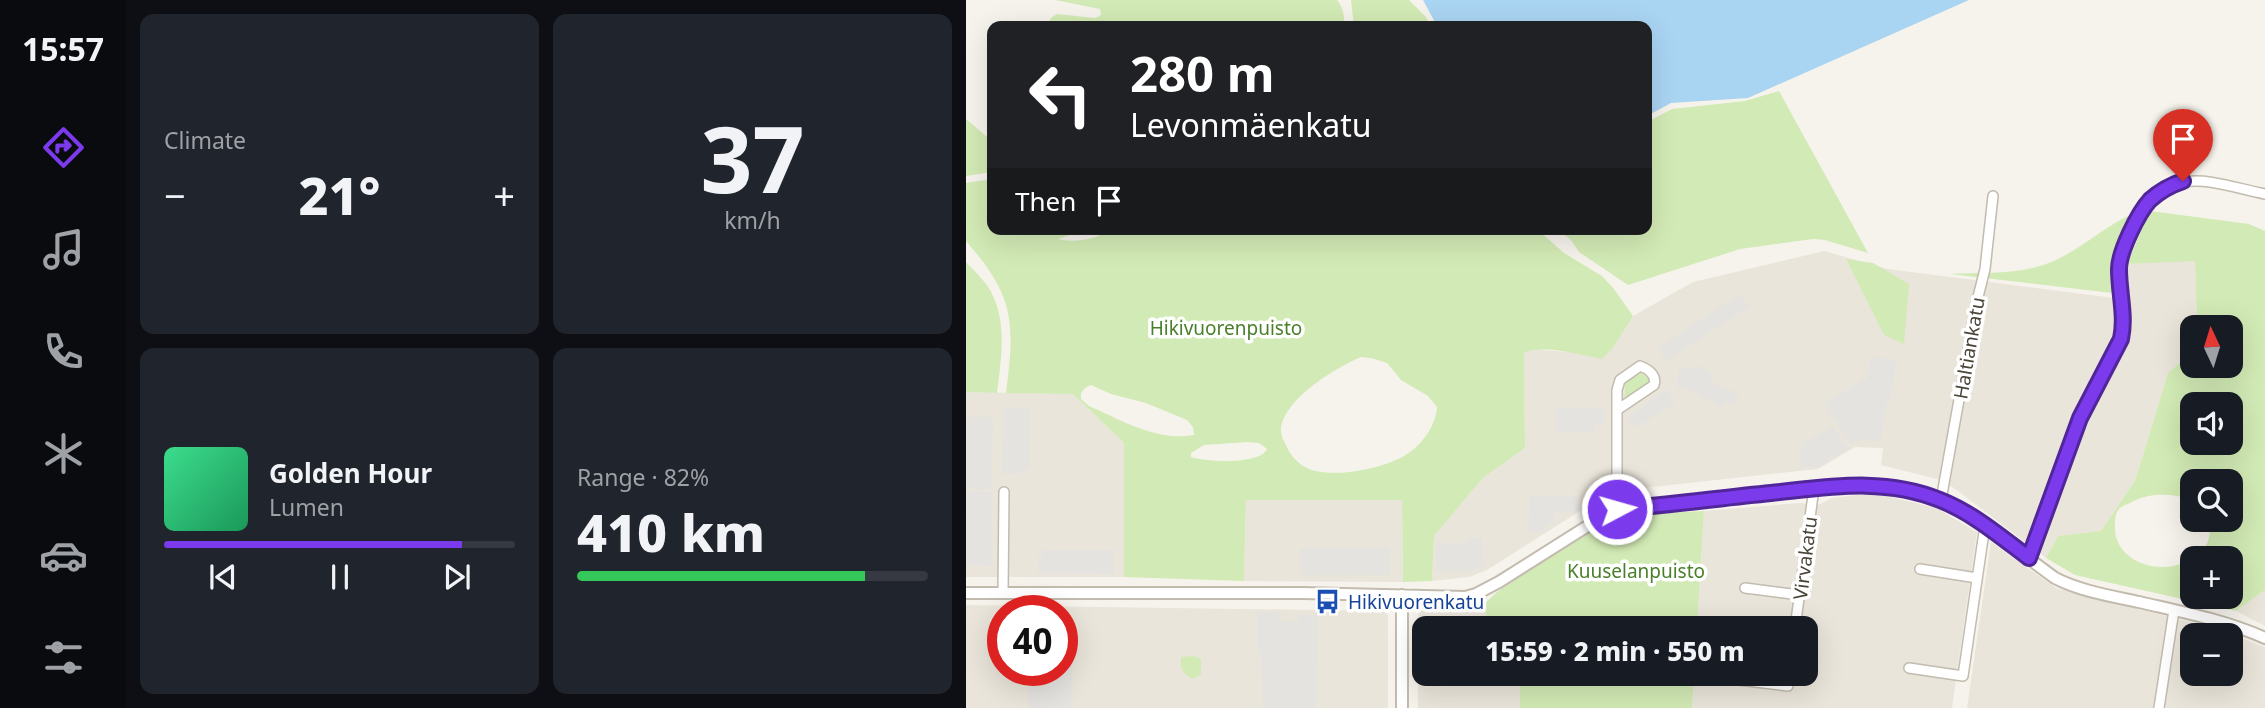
<!DOCTYPE html>
<html lang="en">
<head>
<meta charset="utf-8">
<style>
	body { margin:0; font-family:"Noto Sans",sans-serif; background:#20242c; color:#f1f3f6; height:100vh; display:flex; flex-direction:column; font-size:26px; white-space:nowrap }
	* { box-sizing:border-box; margin:0 }
	p { font-size:23px; color:#9ea1a6 }
	.icon { flex:none; width:38px; height:38px; fill:none; stroke:currentColor; stroke-width:2; stroke-linecap:round; stroke-linejoin:round }
	.map { position:relative; flex:1; overflow:hidden }
	.panel { display:flex; flex-direction:column; gap:14px; padding:14px; background:#0d0f14; width:840px }
	.panel>* { flex:none }
	.guide { position:absolute; left:21px; top:21px; width:665px; height:214px; border-radius:14px; box-shadow:0 7px 28px #0002; background:#202124; color:#fff; overflow:hidden }
	.needle { width:46px; rotate:356deg }
	.buttons { position:absolute; left:1214px; top:315px; display:grid; gap:14px }
	.buttons a { display:grid; place-items:center; width:63px; height:63px; border-radius:14px; background:#171b24; box-shadow:0 7px 28px #0002; font-size:35px }
	.speed { position:absolute; left:21px; top:595px; display:flex; gap:14px; font-size:35px; font-weight:700; text-align:center }
	.speed>* { display:grid; place-content:center; width:91px; height:91px; border-radius:50%; background:#171b24; box-shadow:0 7px 28px #0002; line-height:1 }
	.speed .limit { border:10px solid #d22; background:#fff; color:#111 }
	.pin { position:absolute; display:grid; place-items:center; width:60px; height:60px; color:#fff; margin:-72px -30px; border-radius:50% 50% 50% 0; rotate:-45deg; box-shadow:0 0 7px #0007 }
	.pin .icon { rotate:45deg }
	.me { position:absolute; width:77px; margin:-38px; rotate:84deg; stroke-linejoin:round; filter:drop-shadow(0 0 5px #0008) }
	.turn { display:flex; align-items:center; gap:24px; height:147px; padding:0 28px; font-size:32px }
	.turn .icon { width:91px; height:91px; stroke-width:2.5 }
	.turn b { display:block; font-size:49px; line-height:60px }
	.then { display:flex; align-items:center; height:66px; padding:0 28px; background:#0003; gap:14px; font-size:26px }
	.big { font-size:52px; font-weight:800; line-height:1.1 }
	.panel .card { flex:1; display:flex; flex-direction:column; justify-content:center; gap:10px; min-width:0; padding:0 24px; border-radius:14px; background:#20242c }
	.panel .dial { align-items:center; gap:0 }
	.dial b { font-size:91px; line-height:1 }
	.song { display:flex; align-items:center; gap:21px }
	.cover { width:84px; height:84px; border-radius:10px; background:linear-gradient(135deg,hsl(150 70% 55%),hsl(150 70% 35%)) }
	.played { height:7px; border-radius:4px; background:linear-gradient(90deg,#7c3aed 85%,#363941 85%) }
	.keys { display:flex; justify-content:space-around; direction:ltr }
	.heat { display:flex; justify-content:space-between; align-items:center; font-size:38px; direction:ltr }
	.charge { height:10px; border-radius:5px; background:linear-gradient(90deg,#34c759 82%,#363941 0) }
	.panel .tiles { flex:1; display:grid; gap:14px; grid-template-columns:repeat(2,1fr) }
	.trip { position:absolute; left:446px; top:616px; width:406px; height:70px; border-radius:14px; background:#171b24; box-shadow:0 7px 28px #0002; font-weight:800; line-height:70px; text-align:center }
	main { display:flex; flex:1; min-height:0 }
	.tabs { display:flex; flex-direction:column; width:126px; justify-content:space-around; align-items:center; background:#090b0e; color:#9ea1a6 }
	.tabs .icon { width:49px; height:49px }
	.tabs .active { color:#7c3aed }
	.tabs b { font-size:32px; color:#f1f3f6 }
	.map>svg:first-child { display:block }
</style>
</head>
<body>
<main>
<nav class="tabs">
<b>15:57</b>
<svg class="icon active" aria-label="directions" viewBox="0 0 24 24"><path d="M12 3l9 9-9 9-9-9zM9 14v-3h6M13 9l2 2-2 2"/></svg>
<svg class="icon" aria-label="music" viewBox="0 0 24 24"><path d="M9 18V5l10-2v13"/><circle cx="6" cy="18" r="3"/><circle cx="16" cy="16" r="3"/></svg>
<svg class="icon" aria-label="phone" viewBox="0 0 24 24"><path d="M5 4h4l2 5-3 2q2 4 5 5l2-3 5 2v4C11 20 4 13 5 4z"/></svg>
<svg class="icon" aria-label="climate" viewBox="0 0 24 24"><path d="M12 3v18M4 7l16 10M4 17L20 7"/></svg>
<svg class="icon" aria-label="car" viewBox="0 0 24 24"><path d="M5 17H2v-5l4-1 3-4h7l3 4 3 1v5h-3M9 17h6M6 11h13"/><circle cx="7" cy="17" r="2"/><circle cx="17" cy="17" r="2"/></svg>
<svg class="icon" aria-label="filters" viewBox="0 0 24 24"><path d="M4 7h16M4 17h16"/><circle cx="9" cy="7" r="2"/><circle cx="15" cy="17" r="2"/></svg>
</nav>
<section class="panel">
<div class="tiles">
<div class="card"><p>Climate</p>
<div class="heat"><a>−</a><b class="big">21°</b><a>+</a></div>
</div>
<div class="card dial"><b>37</b><p>km/h</p></div>
<div class="card">
<div class="song"><i class="cover"></i><div><b>Golden Hour</b><p>Lumen</p></div></div>
<div class="played"></div>
<div class="keys"><svg class="icon" aria-label="previous" viewBox="0 0 24 24"><path d="M18 5L8 12l10 7zM5 5v14"/></svg><svg class="icon" aria-label="pause" viewBox="0 0 24 24"><path d="M8 5v14M16 5v14"/></svg><svg class="icon" aria-label="next" viewBox="0 0 24 24"><path d="M6 5l10 7-10 7zM19 5v14"/></svg></div>
</div>
<div class="card"><p>Range · 82%</p><b class="big">410 km</b><div class="charge"></div></div>
</div>
</section>
<div class="map">
<svg width="1299" height="708" viewBox="0 0 1299 708">
	<rect width="100%" height="100%" fill="#f6f3ec"/>
	<path fill="#eae5da" fill-rule="evenodd" d="M858 251 922 269 1148 298 1161 264 1229 260 1231 327H1227V351L1202 373 1169 481 1135 531 1092 536 1080 558 988 488 971 479 915 465 917 448 889 447 852 469 658 490 641 494 521 570 503 577 466 581 468 536 517 478 559 448 558 353 565 349 601 352 647 348 667 316 727 282Z
		M0 392 107 394 158 443V577H0Z
		M909 493 970 508 1011 532 986 708H726L728 674H840V628H731L738 511 834 503 854 504 866 498Z
		M280 500H436L437 582 278 581Z
		M1025 542 1090 588 1251 629 1299 647V708H1001ZM1227 635H1265V674H1227Z
		M1299 590V626L1270 611Z
		M0 605 417 611 422 615V708H0ZM37 611H96V670H37Z
		M516 606 527 628H458V674H549L554 683V708H452V614L457 608Z"/>
	<path fill="#d2eab5" fill-rule="evenodd" d="M89 0H371C377 7 379 17 378 26H182L156 23 137 26H83C83 19 85 17 91 14L129 18 135 15 134 9Z
		M385 0H443L460 17 464 26H388Z
		M813 91 902 253 859 240 847 239 774 249 662 285 613 252 605 240 591 229H681V122L706 109 779 101Z
		M0 119 20 136 26 138V172L0 176Z
		M26 179V229H122L92 239C108 243 131 240 144 229H571L598 253 636 276 648 289 667 316 647 348 636 359C616 355 575 344 558 353L559 448 517 478 468 536 466 581 437 582 436 500H280L278 581 158 577V443L107 394 40 393C49 322 49 297 0 241V183ZM395 357 405 358 421 363 435 380 462 396 471 407C470 424 458 442 444 452 423 468 366 480 341 468 332 464 324 455 320 445 318 441 315 436 315 431 316 400 369 368 395 357ZM125 385 145 394 180 403 221 420 227 427 228 435C192 442 155 420 123 406L115 399C114 391 118 388 125 385ZM281 442 293 443 301 449C294 465 240 462 225 457V453L238 445Z
		M1184 211 1283 224 1299 231V590L1270 611 1109 575 1080 558 1092 536 1135 531 1169 481 1202 373 1227 351V366H1265V327H1231L1229 261 1161 264ZM1227 404H1265V443H1227ZM1227 481H1265V520H1243C1246 534 1242 550 1228 557 1219 562 1209 567 1198 567 1174 568 1149 553 1149 528 1149 523 1149 516 1151 512 1153 507 1159 505 1164 503 1183 492 1206 493 1227 500ZM1227 558H1265V597H1227Z
		M1169 213C1160 227 1153 243 1149 260 1147 271 1149 282 1146 293L984 274C1015 272 1050 275 1080 264 1112 253 1137 226 1169 213Z
		M880 259 907 263 943 284 938 344 918 335Z
		M0 262C9 272 22 283 27 296 41 326 35 360 31 393L0 392Z
		M676 373 682 378V385L662 397 659 396V382Z
		M738 511 731 628H527L516 606 531 592 643 518 656 515Z
		M228 656 235 659V675L226 679C216 673 214 668 215 657Z
		M549 674H728L726 708H554V683Z"/>
	<path fill="#e5e3e0" d="M774 294 783 307 700 361 692 348Z
		M904 357 931 360 923 404H920L915 442 899 439 884 444 858 403 898 379 901 380Z
		M733 365 749 375 745 382 757 389 760 387 773 394 767 404 761 401 757 408 724 390 710 386 714 366 728 370Z
		M700 389 710 403 673 426 665 425 661 417Z
		M38 408H64L63 468 52 474H36Z
		M589 408H639L638 424 629 425 628 432 590 431Z
		M1 417H27L26 489 9 490V487H0Z
		M867 426 882 449 853 467 835 468 833 450 837 449 836 442H840Z
		M1 491 26 492V566L0 565Z
		M564 496H611L613 512H588V523L580 524V531L562 532Z
		M500 538H516L517 565 507 571H470V543H500Z
		M424 547V575H335L334 548Z
		M77 550H148V574L72 573V556H76Z
		M291 612H315V622L333 621V615L352 614 350 708H297L295 657 291 647Z
		M96 621H107L106 708H63L62 670H96Z"/>
	<path fill="#a9d4f2" d="M457 0H1003L782 98 705 103 681 116V26H471Z"/>
	<g fill="none" stroke-linecap="round" stroke-linejoin="round">
		<defs>
			<path id="minor" d="M651 410 688 385C691 375 682 369 674 366L654 380 651 390V509
				M975 500 1010 305 1019 269 1027 196
				M1063 558 1114 417 1155 339C1160 314 1149 289 1153 264 1156 250 1164 232 1172 220 1206 162 1245 183 1299 194
				M954 569 1011 578
				M779 588 834 595
				M37 593 38 492
				M829 628 848 488
				M943 668 997 676 1019 525
				M773 680 822 686 823 674
				M1193 708 1208 610"/>
			<path id="tertiary" d="M0 593H337L499 597 510 594 533 582 639 515 651 509 874 485C978 484 1011 521 1089 578 1114 591 1145 596 1173 602 1216 612 1259 620 1299 638
				M436 708V595"/>
		</defs>
		<use href="#minor" stroke="#c2bbae" stroke-width="12"/>
		<use href="#tertiary" stroke="#c2bbae" stroke-width="14"/>
		<use href="#minor" stroke="#fff" stroke-width="9"/>
		<use href="#tertiary" stroke="#fff" stroke-width="10"/>
	</g>
	<g fill="none" stroke-linecap="round" stroke-linejoin="round">
		<defs>
			<path id="route" d="M651 509C703 505 754 498 805 493 863 487 918 477 974 500 1007 513 1035 537 1063 558L1114 418 1155 339C1160 316 1153 293 1153 269 1153 252 1172 213 1184 200 1194 191 1205 185 1217 181"/>
		</defs>
		<use href="#route" stroke="#51269a" stroke-width="18"/>
		<use href="#route" stroke="#7c3aed" stroke-width="12"/>
	</g>
	<defs>
		<symbol id="bus-bare" viewBox="-9 -9 18 18"><path d="M-5-6H5V4H4V6H2V4H-2V6H-4V4H-5ZM-3.5-4V0h7V-4ZM-3.5 1.2v1.5H-2V1.2ZM2 1.2v1.5H3.5V1.2Z" fill="#1a4fb4" stroke="#fff" stroke-width="2.5" paint-order="stroke"/></symbol>
	</defs>
	<g fill-rule="evenodd">
		<use href="#bus-bare" x="344" y="584" width="35" height="35"/>
	</g>
	<g text-anchor="middle" dominant-baseline="central" stroke-width="7" stroke-linejoin="round" paint-order="stroke">
		<g font-size="19" fill="#4a7f2a" stroke="#fff">
			<text x="260" y="328">Hikivuorenpuisto</text>
			<text x="670" y="571">Kuuselanpuisto</text>
		</g>
		<g font-size="19" fill="#4b4439" stroke="#fff">
			<text transform="translate(1003 348) rotate(-80)">Haltiankatu</text>
			<text transform="translate(839 558) rotate(-83)">Virvakatu</text>
		</g>
		<g font-size="19" fill="#164399" stroke="#fff" text-anchor="start">
			<text x="382" y="602">Hikivuorenkatu</text>
		</g>
	</g>
</svg>
<div class="buttons">
<a><svg class="needle" viewBox="-14 -14 28 28"><path d="M0-13l5 13h-10z" fill="#e53935"/><path d="M0 13l5-13h-10z" fill="#9ea1a6"/></svg></a>
<a><svg class="icon" aria-label="sound" viewBox="0 0 24 24"><path d="M4 9h4l5-4v14l-5-4H4zM17 9q2 3 0 6"/></svg></a>
<a><svg class="icon" aria-label="search" viewBox="0 0 24 24"><circle cx="10" cy="10" r="6"/><path d="M15 15l6 6"/></svg></a>
<a>+</a>
<a>−</a>
</div>
<div class="speed"><div class="limit">40</div></div>
<div class="pin" style="left:1217px;top:181px;background:#d93025"><svg class="icon" aria-label="arrive" viewBox="0 0 24 24"><path d="M6 21V4h12l-3 4 3 4H6"/></svg></div>
<svg class="me" style="left:651px;top:509px" viewBox="-20 -20 40 40"><circle r="17" fill="#7c3aed" stroke="#fff" stroke-width="3"/><path d="M0-11L8 9 0 5-8 9z" fill="#fff"/></svg>
<div class="trip">15:59 · 2 min · 550 m</div>
<div class="guide">
<div class="turn"><svg class="icon" aria-label="left" viewBox="0 0 24 24"><path d="M17 20v-9H6M10 6l-5 5 5 5"/></svg><div><b>280 m</b>Levonmäenkatu</div></div>
<div class="then">Then<svg class="icon" aria-label="arrive" viewBox="0 0 24 24"><path d="M6 21V4h12l-3 4 3 4H6"/></svg></div>
</div>
</div>
</main>
</body>
</html>
